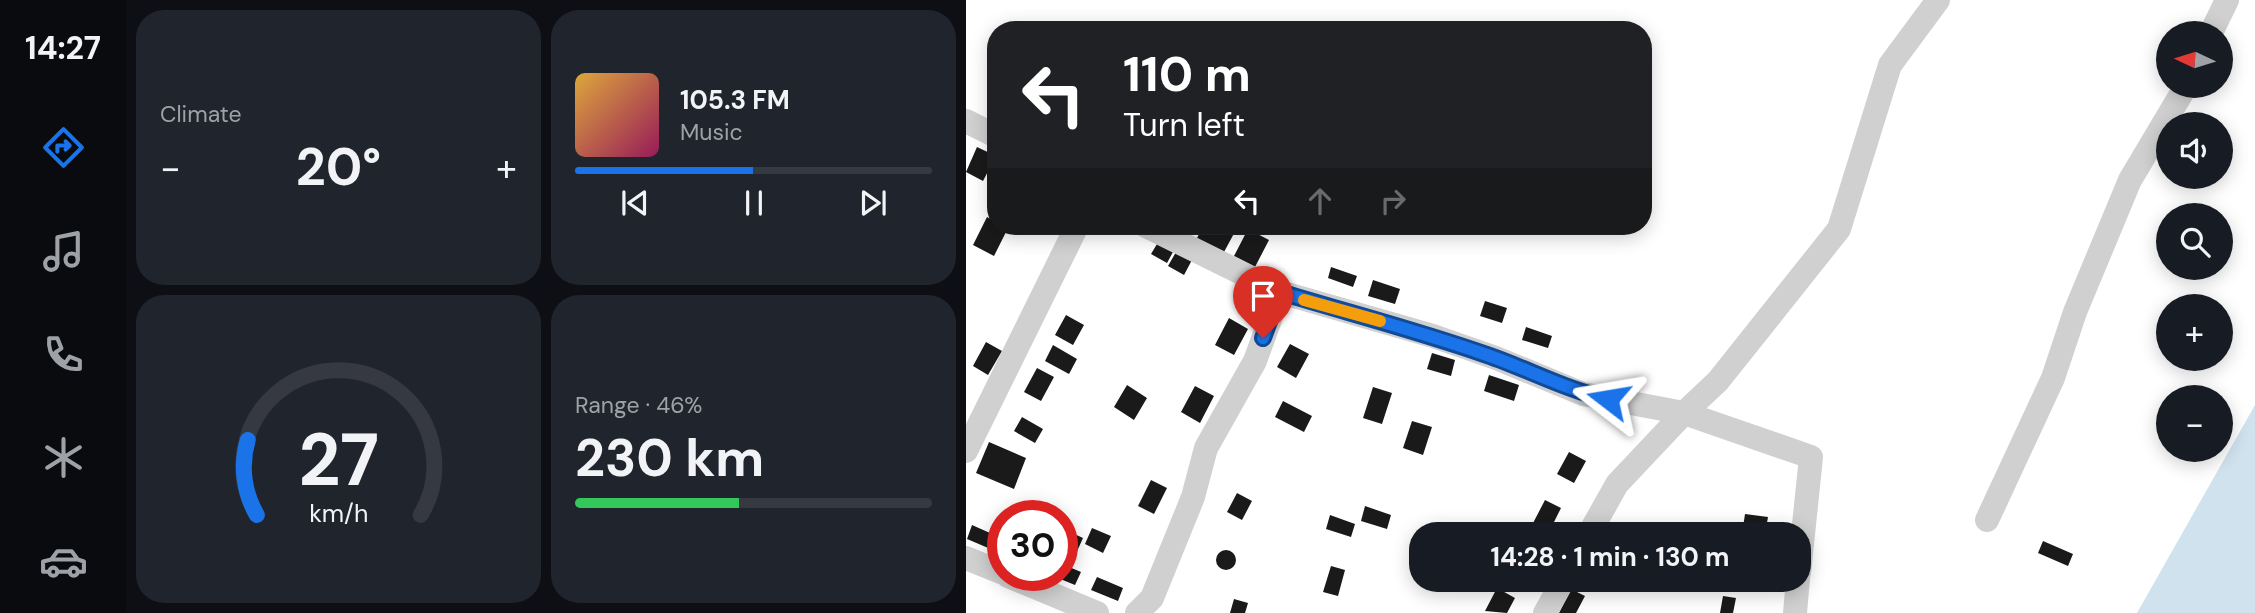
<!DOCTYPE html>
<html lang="en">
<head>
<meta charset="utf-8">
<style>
	body { margin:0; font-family:"DM Sans",sans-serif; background:#20242c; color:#f1f3f6; height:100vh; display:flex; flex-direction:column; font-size:26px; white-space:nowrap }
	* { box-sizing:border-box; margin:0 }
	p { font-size:23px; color:#9ea1a6 }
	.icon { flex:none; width:38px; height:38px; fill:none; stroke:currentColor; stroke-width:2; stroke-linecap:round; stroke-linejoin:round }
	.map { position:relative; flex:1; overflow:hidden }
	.drawer { display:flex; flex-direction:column; gap:10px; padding:10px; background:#0d0f14; width:840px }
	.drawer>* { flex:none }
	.banner { position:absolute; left:21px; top:21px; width:665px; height:214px; border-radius:28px; box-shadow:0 4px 18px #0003; background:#202124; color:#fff; overflow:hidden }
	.needle { width:46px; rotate:274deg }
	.fabs { position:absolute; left:1190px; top:21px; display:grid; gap:14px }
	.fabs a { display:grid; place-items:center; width:77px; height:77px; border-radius:50%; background:#171b24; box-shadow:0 4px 18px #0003; font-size:35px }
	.speed { position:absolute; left:21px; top:500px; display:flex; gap:14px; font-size:35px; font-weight:700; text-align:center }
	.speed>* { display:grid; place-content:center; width:91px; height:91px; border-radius:50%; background:#171b24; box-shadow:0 4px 18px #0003; line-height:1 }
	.speed .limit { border:10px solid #d22; background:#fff; color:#111 }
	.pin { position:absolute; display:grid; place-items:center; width:60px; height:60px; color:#fff; margin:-72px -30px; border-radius:50% 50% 50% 0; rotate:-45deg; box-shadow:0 0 7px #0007 }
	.pin .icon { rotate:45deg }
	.me { position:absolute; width:77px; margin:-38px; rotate:284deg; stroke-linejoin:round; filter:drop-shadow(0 0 5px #0008) }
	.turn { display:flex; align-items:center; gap:24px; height:147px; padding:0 21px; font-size:32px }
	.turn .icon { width:91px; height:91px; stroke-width:2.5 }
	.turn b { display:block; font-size:49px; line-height:60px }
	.lanes { display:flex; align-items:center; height:66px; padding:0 21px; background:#0003; justify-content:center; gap:35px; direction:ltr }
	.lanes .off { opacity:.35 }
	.big { font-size:52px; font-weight:700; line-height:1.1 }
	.drawer .widget { flex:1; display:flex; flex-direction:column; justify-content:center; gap:10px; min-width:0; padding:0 24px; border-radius:28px; background:#20242c }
	.drawer .dial { align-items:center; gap:0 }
	.dial svg { height:182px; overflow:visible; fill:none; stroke:#363941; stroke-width:7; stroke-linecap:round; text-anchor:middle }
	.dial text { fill:#f1f3f6; stroke:none }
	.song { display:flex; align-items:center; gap:21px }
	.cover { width:84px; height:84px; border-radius:10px; background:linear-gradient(135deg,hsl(40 70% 55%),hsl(330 70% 35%)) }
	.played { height:7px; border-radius:4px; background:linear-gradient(90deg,#1a73e8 50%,#363941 50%) }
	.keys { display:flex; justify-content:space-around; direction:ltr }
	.heat { display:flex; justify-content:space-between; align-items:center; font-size:38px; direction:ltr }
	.charge { height:10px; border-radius:5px; background:linear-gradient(90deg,#34c759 46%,#363941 0) }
	.drawer .tiles { flex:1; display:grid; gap:10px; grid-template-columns:repeat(2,1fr) }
	.trip { position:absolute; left:443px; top:522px; width:402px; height:70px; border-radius:28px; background:#171b24; box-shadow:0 4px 18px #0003; font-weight:700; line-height:70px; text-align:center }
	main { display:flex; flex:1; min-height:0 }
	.menu { display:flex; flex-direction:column; width:126px; justify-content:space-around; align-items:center; background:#090b0e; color:#9ea1a6 }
	.menu .icon { width:49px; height:49px }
	.menu .selected { color:#1a73e8 }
	.menu b { font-size:32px; color:#f1f3f6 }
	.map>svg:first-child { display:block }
</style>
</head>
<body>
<main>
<nav class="menu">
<b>14:27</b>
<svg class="icon selected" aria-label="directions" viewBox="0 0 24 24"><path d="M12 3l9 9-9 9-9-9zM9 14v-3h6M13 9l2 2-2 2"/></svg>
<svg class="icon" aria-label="music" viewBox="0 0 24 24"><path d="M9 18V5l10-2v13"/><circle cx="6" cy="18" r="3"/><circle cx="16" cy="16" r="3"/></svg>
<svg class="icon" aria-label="phone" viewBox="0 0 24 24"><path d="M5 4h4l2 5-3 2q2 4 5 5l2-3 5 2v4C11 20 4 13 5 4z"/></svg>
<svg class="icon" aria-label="climate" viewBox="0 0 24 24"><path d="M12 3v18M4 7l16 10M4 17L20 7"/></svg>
<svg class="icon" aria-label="car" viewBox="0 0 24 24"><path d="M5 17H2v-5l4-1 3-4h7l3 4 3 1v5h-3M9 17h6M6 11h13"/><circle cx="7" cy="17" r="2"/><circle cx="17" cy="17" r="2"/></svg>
</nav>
<section class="drawer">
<div class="tiles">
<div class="widget"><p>Climate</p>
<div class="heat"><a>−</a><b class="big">20°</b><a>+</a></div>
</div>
<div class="widget">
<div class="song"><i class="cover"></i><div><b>105.3 FM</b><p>Music</p></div></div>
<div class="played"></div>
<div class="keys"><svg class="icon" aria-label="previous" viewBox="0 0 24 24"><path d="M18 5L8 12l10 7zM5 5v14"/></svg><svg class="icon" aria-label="pause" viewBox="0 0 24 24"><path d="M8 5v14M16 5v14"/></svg><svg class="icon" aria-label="next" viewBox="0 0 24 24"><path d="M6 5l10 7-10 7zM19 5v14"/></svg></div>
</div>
<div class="widget dial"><svg viewBox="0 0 100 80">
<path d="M14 69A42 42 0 1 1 86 69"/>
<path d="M14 69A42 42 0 0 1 10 36" stroke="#1a73e8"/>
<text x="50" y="56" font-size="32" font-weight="700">27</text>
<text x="50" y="72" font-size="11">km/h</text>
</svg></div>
<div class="widget"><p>Range · 46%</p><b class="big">230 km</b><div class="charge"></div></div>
</div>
</section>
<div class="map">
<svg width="1289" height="613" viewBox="0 0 1289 613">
	<rect width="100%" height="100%" fill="#fff"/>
	<path fill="#cfe2ee" d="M1289 405V613H1171Z"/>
	<path fill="#1a1a1a" d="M11 147 30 156 17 181 0 172Z
		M21 217 30 222V226L42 228 28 256 7 245Z
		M237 226H272L258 252 231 238Z
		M282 229 303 240 289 267 268 256Z
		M191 244 207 252 201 263 185 254Z
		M210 252 226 260 218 275 202 266Z
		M365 267 391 276 387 287 362 278Z
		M407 280 434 289 429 304 402 296Z
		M519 301 541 308 536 323 514 316Z
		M100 315 118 325 107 345 89 335Z
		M263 318 282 329 268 355 249 345Z
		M560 327 586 336 582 348 556 340Z
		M20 342 36 351 22 375 7 366Z
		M324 344 343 354 330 378 311 367Z
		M87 345 111 359 103 374 79 361Z
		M466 353 489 360 485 376 461 369Z
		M71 368 88 377 75 401 58 392Z
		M523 375 553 385 548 401 518 391Z
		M161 385 181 398 168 420 148 407Z
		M229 386 248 396 234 423 215 412Z
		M407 387 426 393 416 424 397 418Z
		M317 401 346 416 338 432 309 417Z
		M56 417 77 429 69 443 48 431Z
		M446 421 466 427 457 455 437 448Z
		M23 442 60 458 48 489 10 473Z
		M603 452 620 461 608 483 591 474Z
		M185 480 201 488 188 514 172 506Z
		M271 493 286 501 276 520 261 512Z
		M579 500 595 508 582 534 565 527Z
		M399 506 425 515 421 529 395 521Z
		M779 514 802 517 799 534H776Z
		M364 515 389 524 385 537 360 529Z
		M643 522 661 532 660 534H637Z
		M6 525 33 537 27 550 1 539Z
		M126 528 145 536 137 553 119 544Z
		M104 532 117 538 108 558 96 552Z
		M1077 541 1107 554 1102 566 1072 553Z
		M250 560a10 10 0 1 1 20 0a10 10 0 1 1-20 0Z
		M96 564 115 572 109 585 87 576H96Z
		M365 566 379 570 372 596 357 592Z
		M131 577 157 588 152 601 125 590Z
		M531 588 549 598 541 613 519 611Z
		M605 589 619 596 610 613H593Z
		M757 596 770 598 767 613H754Z
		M268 599 282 603 279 613H264Z"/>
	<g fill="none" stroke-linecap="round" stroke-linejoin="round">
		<path stroke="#d0d0d0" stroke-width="24" d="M1245 33 1261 0
			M0 121 30 136
			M180 226 314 292
			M0 451 111 226
			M1021 520 1087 378 1109 312 1164 180 1220 86
			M0 558 37 573
			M833 573 845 457 718 413 752 381 873 229 924 65 972 0
			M42 576 131 613
			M171 613 186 598 227 497 240 448 289 361 314 292 467 336 530 358 617 394 718 413 651 484 623 534
			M579 613 598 579
			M829 613 832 579"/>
	</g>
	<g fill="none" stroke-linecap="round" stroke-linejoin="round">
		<defs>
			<path id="route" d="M297 338 314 292C383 313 453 331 521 355 562 369 600 390 642 399"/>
		</defs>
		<use href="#route" stroke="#114b97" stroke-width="18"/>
		<use href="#route" stroke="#1a73e8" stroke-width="12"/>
		<path stroke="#f59e0b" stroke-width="12" d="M338 300 414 321"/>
	</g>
</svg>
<div class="fabs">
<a><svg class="needle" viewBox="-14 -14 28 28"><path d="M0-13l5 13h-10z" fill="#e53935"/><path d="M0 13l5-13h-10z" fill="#9ea1a6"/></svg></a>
<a><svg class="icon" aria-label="sound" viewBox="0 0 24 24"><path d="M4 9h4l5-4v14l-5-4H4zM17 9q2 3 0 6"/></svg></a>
<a><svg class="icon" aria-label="search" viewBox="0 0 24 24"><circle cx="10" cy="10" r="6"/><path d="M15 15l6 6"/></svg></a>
<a>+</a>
<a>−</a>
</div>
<div class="speed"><div class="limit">30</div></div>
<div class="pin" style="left:297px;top:338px;background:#d93025"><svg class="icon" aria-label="arrive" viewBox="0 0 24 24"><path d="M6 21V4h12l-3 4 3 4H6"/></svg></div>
<svg class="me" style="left:642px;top:399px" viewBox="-20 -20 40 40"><path d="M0-17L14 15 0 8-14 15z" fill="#1a73e8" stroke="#fff" stroke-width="4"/></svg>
<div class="trip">14:28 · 1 min · 130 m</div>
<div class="banner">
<div class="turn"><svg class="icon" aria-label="left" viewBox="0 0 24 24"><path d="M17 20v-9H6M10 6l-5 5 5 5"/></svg><div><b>110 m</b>Turn left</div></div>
<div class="lanes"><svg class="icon" aria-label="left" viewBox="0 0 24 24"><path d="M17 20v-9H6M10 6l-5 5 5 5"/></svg><svg class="icon off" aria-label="ahead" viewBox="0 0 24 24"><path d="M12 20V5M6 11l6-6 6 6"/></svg><svg class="icon off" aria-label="right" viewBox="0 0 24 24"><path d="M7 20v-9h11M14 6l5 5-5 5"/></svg></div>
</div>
</div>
</main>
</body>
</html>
